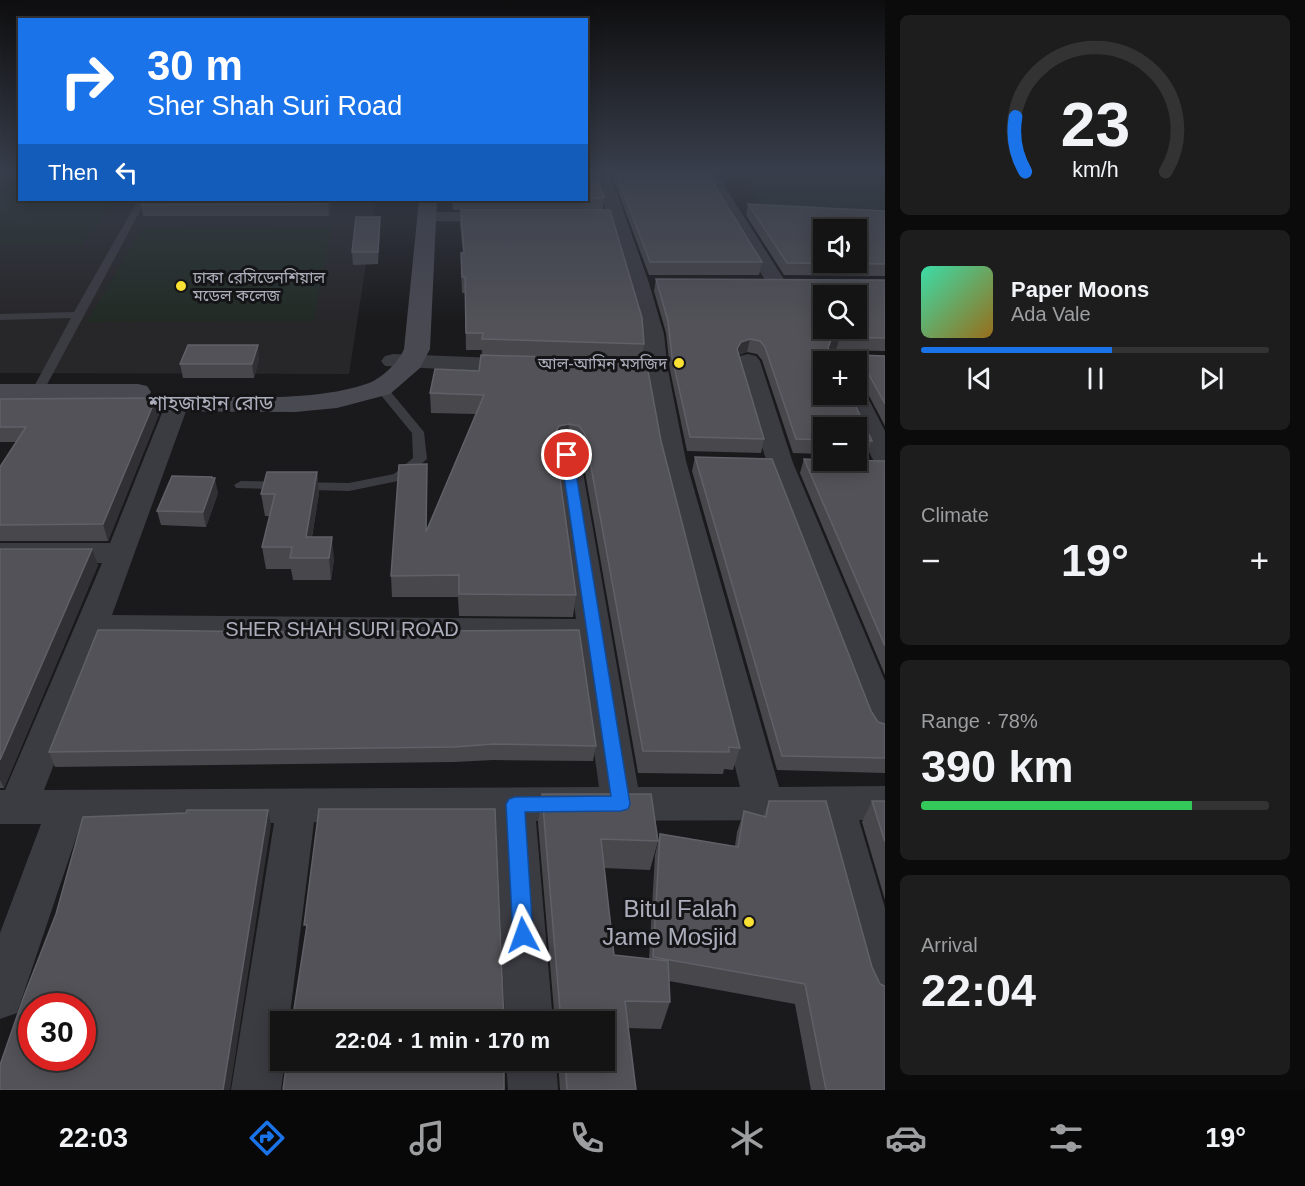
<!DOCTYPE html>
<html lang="en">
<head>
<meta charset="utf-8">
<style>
	body { margin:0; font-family:Arial,"Noto Sans Bengali",sans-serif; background:#1d1d1e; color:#f1f3f6; height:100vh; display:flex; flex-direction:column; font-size:22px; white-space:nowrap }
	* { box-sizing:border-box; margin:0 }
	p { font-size:20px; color:#9d9ea0 }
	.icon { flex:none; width:33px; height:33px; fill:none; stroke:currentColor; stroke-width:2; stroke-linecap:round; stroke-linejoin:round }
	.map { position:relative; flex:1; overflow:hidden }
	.drawer { display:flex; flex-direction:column; gap:15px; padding:15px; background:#0b0b0c; width:420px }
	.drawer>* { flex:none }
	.hud { position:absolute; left:18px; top:18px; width:570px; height:183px; border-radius:0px; box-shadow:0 3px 15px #0003,0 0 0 2px #333334; background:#1a73e8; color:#fff; overflow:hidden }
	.buttons { position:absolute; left:813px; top:219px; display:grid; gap:12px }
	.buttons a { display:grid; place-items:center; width:54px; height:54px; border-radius:0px; background:#141415; box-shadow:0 3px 15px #0003,0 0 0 2px #333334; font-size:30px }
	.speed { position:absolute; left:18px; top:993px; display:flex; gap:12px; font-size:30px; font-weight:700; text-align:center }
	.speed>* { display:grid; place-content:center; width:78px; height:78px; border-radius:50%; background:#141415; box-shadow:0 3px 15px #0003,0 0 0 2px #333334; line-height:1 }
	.speed .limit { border:9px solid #d22; background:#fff; color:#111 }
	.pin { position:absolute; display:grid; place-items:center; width:51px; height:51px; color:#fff; margin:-26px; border:3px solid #fff; border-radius:50%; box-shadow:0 2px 6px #0007 }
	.me { position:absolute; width:66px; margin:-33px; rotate:356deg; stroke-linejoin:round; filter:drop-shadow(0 0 4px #0008) }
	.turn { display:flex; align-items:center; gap:21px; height:126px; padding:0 30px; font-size:27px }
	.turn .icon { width:78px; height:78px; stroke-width:2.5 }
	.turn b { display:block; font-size:42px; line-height:51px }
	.then { display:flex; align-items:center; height:57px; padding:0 30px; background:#0003; gap:12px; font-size:22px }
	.big { font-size:45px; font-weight:800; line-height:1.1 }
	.drawer .widget { flex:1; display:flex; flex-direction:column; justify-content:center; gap:9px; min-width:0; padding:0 21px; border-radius:9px; background:#1d1d1e }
	.drawer .dial { align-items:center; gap:0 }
	.dial svg { height:156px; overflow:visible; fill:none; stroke:#333334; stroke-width:7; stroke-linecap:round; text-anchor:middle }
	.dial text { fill:#f1f3f6; stroke:none }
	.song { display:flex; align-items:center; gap:18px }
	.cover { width:72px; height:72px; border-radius:9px; background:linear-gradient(135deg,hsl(160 70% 55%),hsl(40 70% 35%)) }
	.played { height:6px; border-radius:3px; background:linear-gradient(90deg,#1a73e8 55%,#333334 55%) }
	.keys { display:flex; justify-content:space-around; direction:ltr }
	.heat { display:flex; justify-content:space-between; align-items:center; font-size:33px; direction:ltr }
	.charge { height:9px; border-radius:4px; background:linear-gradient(90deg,#34c759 78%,#333334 0) }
	.trip { position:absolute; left:270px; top:1011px; width:345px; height:60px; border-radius:0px; background:#141415; box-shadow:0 3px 15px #0003,0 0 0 2px #333334; font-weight:800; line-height:60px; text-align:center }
	.dock { display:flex; height:96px; justify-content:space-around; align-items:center; background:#080808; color:#9d9ea0 }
	.dock .icon { width:42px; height:42px }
	.dock .active { color:#1a73e8 }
	.dock b { font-size:27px; color:#f1f3f6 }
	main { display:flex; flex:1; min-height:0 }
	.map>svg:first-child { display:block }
</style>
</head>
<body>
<main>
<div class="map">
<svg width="885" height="1090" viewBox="0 0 885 1090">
	<rect width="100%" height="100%" fill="#1a1a1c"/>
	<path fill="#272629" d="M0 170H19L20 200H376L349 374 0 373Z"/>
	<path fill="#212b24" d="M0 170H19L20 200H115L82 245H0Z
		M748 180 885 181V213L765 209Z
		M332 226 313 321 87 322 143 227Z"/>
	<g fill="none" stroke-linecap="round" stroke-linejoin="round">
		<path fill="#3b3b42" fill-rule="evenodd" d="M138 200H146L43 392 41 395H33L31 392 71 318 0 320V314L74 312Z
			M381 384 385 385 424 432 427 459 403 480 349 491 236 488 234 485 241 481 349 483 394 474 413 458 412 433 375 388Z"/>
		<path fill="#3b3b42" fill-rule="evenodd" d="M593 170H609L649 283 664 334 668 370 686 461 779 787 885 786V820H859L885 908V1009L869 1002 862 986 819 820 536 821 553 1022H505L496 822H314L289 1022H280V1060H285L281 1090H231L274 823H81L17 1013 0 1019V933L41 824H0V790H5L102 563H0V543H110L168 398 177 396 186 398 189 403 112 615 576 619 554 455 558 449 567 447 576 449 580 455 638 787H740L660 461 644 370 642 334 629 283ZM103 639 579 643 599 787 44 790Z
			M698 170H714L787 284 784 288H770Z
			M426 212H500L506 213 509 217 506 221 500 222 420 221 417 217 420 213Z
			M393 354 521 359 529 361 533 366 529 371 521 373 385 366 381 361 385 356Z
			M748 354 756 356 760 361 793 463 885 681V739L872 735 867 725 767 463 736 361 740 356Z
			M856 387 863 389 866 394 885 431V466L876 464 872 458 842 394H856Z
			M506 1060H556L558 1090H508Z"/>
		<path fill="#494952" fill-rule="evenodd" d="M419 200H437L430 349 420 368 390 394 337 408 295 412 113 411 103 409 99 403 101 400H0V384H138L147 386 151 392 149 395C215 395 308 405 369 383 382 378 399 362 404 349Z"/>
	</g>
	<path fill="#48474c" d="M586 170 604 198 603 210H453L452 200H586Z
		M610 170H705L762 262 759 275H649Z
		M332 200 329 216H143L141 205Z
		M748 204 885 211V276L784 275 746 215Z
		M461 210 644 344 642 360 661 441 740 748 733 770 724 769 723 774 638 773 582 455 576 447 567 445 558 447 556 450 576 595 573 617 459 616 458 597H392L391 576 427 464 426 531 476 414 431 413 430 393 479 371 482 355V350H466L465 293H462L461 268V253H463L460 224Z
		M380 217V228L378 264 353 265 352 252Z
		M656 279 885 280V351L836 350 832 351 860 355 885 356V426L865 388 856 386V362H824L872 441 867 454H856V428H824V454L793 453 762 360 757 354 747 352 738 355 764 439 761 453 687 451 670 370 666 333 654 291Z
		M259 358 254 378H183L180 364Z
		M0 399 159 414 108 541H0V467L16 442H0Z
		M695 457 871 711 878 722 885 724V773L777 770 692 471Z
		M804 459 885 461V675L800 473Z
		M317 472 319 493 312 537 334 559 331 580H293L291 569H266L262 547 270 516H265L261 494Z
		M212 477 218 493 206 527 161 525 157 511Z
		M0 549 98 565 4 788H0Z
		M98 630 596 746 593 761 493 760 454 762 55 767 49 752Z
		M542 794 658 841 650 870 604 868 614 955 649 959 655 855 660 834 735 846 737 832 744 811 763 816 769 801 885 1090H811L795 1004 669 981 670 1002 661 1029 628 1028 636 1090H560L558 1060H604V1022H555L538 823Z
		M872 801H885V900L862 822Z"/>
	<path fill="#313034" d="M329 200H332L329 216 328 204Z
		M380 217V228L378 264V252Z
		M840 337 836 350 827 353 831 340Z
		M750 339 747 352 738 355 737 349 741 342Z
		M258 345 259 358 254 378 252 364Z
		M156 398 159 414 108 541 103 524Z
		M569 424 567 445 558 447 552 455 554 435 559 426Z
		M317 472 319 493 308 559 306 537Z
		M212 477 213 483 215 478 218 493 206 527 203 512Z
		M332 537 334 559 331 580 329 558Z
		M92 549 98 565 4 788 0 780V760Z
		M268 810 271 825 230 1090H223Z"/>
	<path fill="#525258" stroke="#606068" stroke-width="1.5" fill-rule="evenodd" d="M586 170H595L604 198H586Z
		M615 170H705L762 262H650Z
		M144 200H329L328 204 141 205Z
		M748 204 885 211V264L787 263ZM824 230H856V262H824Z
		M461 210H610L642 318 644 344 482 339 483 333H466L465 277H462L461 253H464Z
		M356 217H380L378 252H352Z
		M656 279 885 280V338L840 337 831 340 828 348 830 351H858L860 355 885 356V404L869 375 859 372 858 379H856V362H824V394H850L872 441 861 440 858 444H856V428H824V440L796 439 765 347 760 341 750 339 741 342 737 349 764 439 690 437 672 357 668 321ZM824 296H856V328H824Z
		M188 345H258L252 364H180Z
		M481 355 646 360 661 441 740 748 729 747V752L643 751 585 434 579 426 569 424 559 426 554 435 576 595 459 594V575L391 576 399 465 427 464 426 532 484 395 430 393 435 369 479 371Z
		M156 398 103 524 0 525V467L26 427H0V399Z
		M695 457 772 459 871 711 878 722 885 724V758L782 756Z
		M804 459 824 460 885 461V646Z
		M267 472H317L306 537H332L329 558H290L292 547H262L275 494H261Z
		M172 476 212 477V478H215L203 512 157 511Z
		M0 549H92L0 760Z
		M98 630H130L269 632 579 630 596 746 494 744 454 747 49 752Z
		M542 794H651L658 841 601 839 614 955 668 961 670 1002 625 1001 636 1090H567L565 1060H604V1022H561Z
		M769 801H826L872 967 880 984 885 986V1090H826L805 984 653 957 660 834 738 847 744 811 766 817Z
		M872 801H885V842Z
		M319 809H495L504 1022H292L307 925H304Z
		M187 810H268L223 1090H0V1065L24 996 56 914 83 817 186 813ZM32 1006H82V1058H32Z
		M287 1060H504V1090H283Z"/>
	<linearGradient id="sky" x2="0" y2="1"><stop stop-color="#0e0e0f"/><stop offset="0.53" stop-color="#383e4b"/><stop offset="1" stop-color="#383e4b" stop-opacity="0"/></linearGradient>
	<rect width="885" height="323" fill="url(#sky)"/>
	<path fill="#1a73e8" stroke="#114b97" stroke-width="1.5" d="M567 451 573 455 630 804 628 809 621 811 525 812 533 935 530 941 523 944 516 941 513 935 506 804 509 799 515 797 611 796 561 455Z"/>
	<g fill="#fae134" stroke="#151517" stroke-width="2">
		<circle cx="181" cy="286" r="6"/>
		<circle cx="679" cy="363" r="6"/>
		<circle cx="749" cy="922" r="6"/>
	</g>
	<g text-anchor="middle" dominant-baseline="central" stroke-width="6" stroke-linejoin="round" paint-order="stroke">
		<g font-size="16" fill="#acaebc" stroke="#151517" text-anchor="start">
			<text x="193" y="277">ঢাকা রেসিডেনশিয়াল<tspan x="193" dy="18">মডেল কলেজ</tspan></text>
			<text x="667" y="363" text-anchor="end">আল-আমিন মসজিদ</text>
		</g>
		<g font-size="20" fill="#acaebc" stroke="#151517">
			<text x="211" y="403">শাহজাহান রোড</text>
			<text x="342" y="629">SHER SHAH SURI ROAD</text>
		</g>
		<g font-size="24" fill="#acaebc" stroke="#151517" text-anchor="end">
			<text x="737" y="908">Bitul Falah<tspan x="737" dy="28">Jame Mosjid</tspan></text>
		</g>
	</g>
</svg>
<div class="buttons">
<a><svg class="icon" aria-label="sound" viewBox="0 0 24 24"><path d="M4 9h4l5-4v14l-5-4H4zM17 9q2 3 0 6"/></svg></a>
<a><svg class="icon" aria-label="search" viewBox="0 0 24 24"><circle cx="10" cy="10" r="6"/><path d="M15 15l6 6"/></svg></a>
<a>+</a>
<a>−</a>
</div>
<div class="speed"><div class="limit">30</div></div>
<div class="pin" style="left:567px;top:455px;background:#d93025"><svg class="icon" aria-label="arrive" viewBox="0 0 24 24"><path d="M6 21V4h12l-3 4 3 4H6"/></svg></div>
<svg class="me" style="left:523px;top:935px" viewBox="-20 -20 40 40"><path d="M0-17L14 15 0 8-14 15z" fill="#1a73e8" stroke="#fff" stroke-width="4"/></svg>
<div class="trip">22:04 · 1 min · 170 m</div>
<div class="hud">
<div class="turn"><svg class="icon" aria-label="right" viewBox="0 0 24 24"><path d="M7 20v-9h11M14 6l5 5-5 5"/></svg><div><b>30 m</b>Sher Shah Suri Road</div></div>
<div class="then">Then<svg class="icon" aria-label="left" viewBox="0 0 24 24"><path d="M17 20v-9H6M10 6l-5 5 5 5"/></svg></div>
</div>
</div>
<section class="drawer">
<div class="widget dial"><svg viewBox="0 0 100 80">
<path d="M14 69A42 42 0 1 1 86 69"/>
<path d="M14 69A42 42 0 0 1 9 41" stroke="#1a73e8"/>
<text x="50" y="56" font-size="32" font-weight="700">23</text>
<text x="50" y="72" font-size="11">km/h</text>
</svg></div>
<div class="widget">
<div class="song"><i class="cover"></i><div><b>Paper Moons</b><p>Ada Vale</p></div></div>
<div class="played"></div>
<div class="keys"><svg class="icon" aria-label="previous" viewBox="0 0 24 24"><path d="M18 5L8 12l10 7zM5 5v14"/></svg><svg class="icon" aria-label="pause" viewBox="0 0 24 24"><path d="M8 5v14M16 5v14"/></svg><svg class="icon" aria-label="next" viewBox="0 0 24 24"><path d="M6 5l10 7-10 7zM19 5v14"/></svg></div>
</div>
<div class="widget"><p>Climate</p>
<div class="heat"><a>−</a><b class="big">19°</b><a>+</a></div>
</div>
<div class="widget"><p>Range · 78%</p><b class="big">390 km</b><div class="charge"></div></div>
<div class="widget"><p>Arrival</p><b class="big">22:04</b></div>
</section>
</main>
<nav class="dock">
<b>22:03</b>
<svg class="icon active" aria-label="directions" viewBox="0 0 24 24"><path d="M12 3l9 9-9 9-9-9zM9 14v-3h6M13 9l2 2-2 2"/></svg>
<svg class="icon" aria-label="music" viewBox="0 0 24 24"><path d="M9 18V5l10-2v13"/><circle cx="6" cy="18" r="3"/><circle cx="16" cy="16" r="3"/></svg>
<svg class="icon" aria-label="phone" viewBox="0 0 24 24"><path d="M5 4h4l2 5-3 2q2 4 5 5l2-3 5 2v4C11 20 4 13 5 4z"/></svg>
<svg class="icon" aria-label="climate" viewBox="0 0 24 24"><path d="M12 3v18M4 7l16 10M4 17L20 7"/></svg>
<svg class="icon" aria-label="car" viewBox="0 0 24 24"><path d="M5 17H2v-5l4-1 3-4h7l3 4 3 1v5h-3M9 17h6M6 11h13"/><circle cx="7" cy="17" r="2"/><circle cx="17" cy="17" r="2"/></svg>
<svg class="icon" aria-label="filters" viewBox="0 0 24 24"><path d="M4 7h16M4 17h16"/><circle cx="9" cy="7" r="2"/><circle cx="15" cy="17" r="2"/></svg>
<b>19°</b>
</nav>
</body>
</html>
